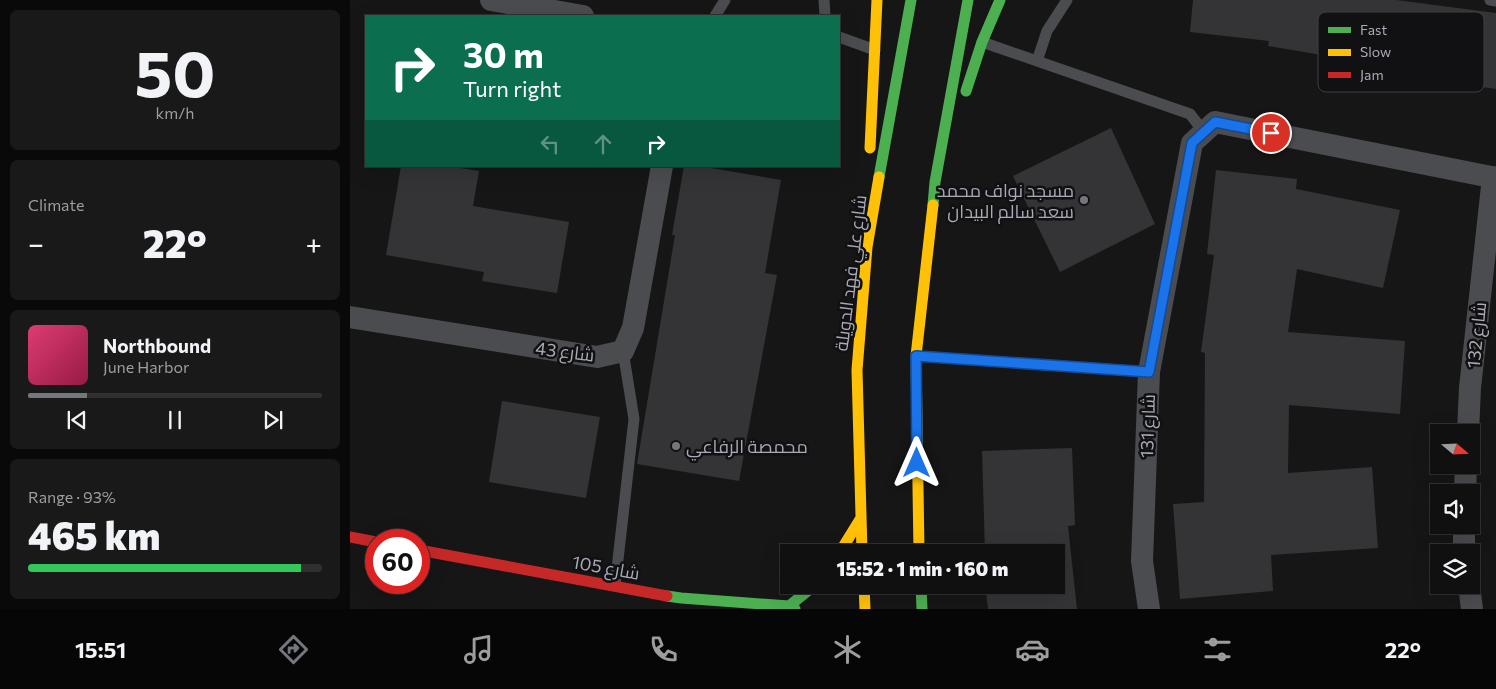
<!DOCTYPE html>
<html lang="en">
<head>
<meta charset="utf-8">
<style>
	body { margin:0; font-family:Commissioner,Cairo,sans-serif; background:#191919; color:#f1f3f6; height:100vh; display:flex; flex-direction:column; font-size:19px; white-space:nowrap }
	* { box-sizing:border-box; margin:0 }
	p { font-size:16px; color:#9c9d9f }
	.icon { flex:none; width:28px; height:28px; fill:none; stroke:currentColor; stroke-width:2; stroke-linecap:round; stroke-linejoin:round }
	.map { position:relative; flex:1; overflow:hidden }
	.side { display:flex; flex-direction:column; gap:10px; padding:10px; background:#090909; width:350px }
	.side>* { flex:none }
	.hud { position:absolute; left:15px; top:15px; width:475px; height:152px; border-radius:0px; box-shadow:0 5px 20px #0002,0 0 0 1px #303030; background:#0b6e4f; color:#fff; overflow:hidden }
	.needle { width:32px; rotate:109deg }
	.controls { position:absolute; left:1080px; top:424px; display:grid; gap:10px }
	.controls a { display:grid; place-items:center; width:50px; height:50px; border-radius:0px; background:#101010; box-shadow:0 5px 20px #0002,0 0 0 1px #303030; font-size:25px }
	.speed { position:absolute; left:15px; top:529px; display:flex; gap:10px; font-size:25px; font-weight:700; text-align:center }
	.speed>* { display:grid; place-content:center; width:65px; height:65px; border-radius:50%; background:#101010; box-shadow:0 5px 20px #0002,0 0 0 1px #303030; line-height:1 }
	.speed .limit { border:8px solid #d22; background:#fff; color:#111 }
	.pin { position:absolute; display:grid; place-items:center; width:42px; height:42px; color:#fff; margin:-21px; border:2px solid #fff; border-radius:50%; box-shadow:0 1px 5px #0007 }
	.me { position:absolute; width:55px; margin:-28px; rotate:0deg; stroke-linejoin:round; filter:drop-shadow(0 0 4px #0008) }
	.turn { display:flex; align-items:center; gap:18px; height:105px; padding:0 15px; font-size:22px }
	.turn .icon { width:65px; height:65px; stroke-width:2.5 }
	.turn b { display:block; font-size:35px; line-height:42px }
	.lanes { display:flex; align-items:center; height:48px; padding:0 15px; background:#0003; justify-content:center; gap:25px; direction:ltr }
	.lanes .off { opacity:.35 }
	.big { font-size:38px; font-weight:800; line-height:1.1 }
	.side .widget { flex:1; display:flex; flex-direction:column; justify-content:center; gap:8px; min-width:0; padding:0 18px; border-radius:8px; background:#191919 }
	.side .dial { align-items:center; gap:0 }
	.dial b { font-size:65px; line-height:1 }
	.song { display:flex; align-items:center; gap:15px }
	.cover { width:60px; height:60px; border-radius:8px; background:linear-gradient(135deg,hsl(340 70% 55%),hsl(340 70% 35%)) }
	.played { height:5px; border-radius:2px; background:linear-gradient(90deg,#75777e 20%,#303030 20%) }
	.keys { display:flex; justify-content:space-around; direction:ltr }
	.heat { display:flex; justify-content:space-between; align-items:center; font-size:28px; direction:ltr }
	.charge { height:8px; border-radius:4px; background:linear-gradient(90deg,#34c759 93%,#303030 0) }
	.trip { position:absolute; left:430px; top:544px; width:285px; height:50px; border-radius:0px; background:#101010; box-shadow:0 5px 20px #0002,0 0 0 1px #303030; font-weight:800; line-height:50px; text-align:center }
	.menu { display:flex; height:80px; justify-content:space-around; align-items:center; background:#060606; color:#9c9d9f }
	.menu .icon { width:35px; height:35px }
	.menu .selected { color:#75777e }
	.menu b { font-size:22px; color:#f1f3f6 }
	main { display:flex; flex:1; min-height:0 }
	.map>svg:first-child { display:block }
</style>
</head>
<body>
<main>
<section class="side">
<div class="widget dial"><b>50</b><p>km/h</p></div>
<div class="widget"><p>Climate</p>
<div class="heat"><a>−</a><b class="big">22°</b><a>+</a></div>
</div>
<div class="widget">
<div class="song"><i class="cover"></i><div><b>Northbound</b><p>June Harbor</p></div></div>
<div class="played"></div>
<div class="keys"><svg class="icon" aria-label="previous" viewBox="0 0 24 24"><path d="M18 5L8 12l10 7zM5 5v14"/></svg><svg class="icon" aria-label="pause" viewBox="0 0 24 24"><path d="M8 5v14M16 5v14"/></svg><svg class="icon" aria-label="next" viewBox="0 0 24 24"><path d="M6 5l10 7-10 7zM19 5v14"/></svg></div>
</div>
<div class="widget"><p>Range · 93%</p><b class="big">465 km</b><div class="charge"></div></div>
</section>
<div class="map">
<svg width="1146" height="609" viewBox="0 0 1146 609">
	<rect width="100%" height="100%" fill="#161616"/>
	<path fill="#343436" d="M843 0H1046L1146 13V89L1012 70 1013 62 918 46 919 41 840 32Z
		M761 128 805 224 710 272 663 176Z
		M51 166H98L129 171 123 206 219 222 207 293 132 281 134 272 36 255Z
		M334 166H349L431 180 415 273 427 275 389 481 287 464 325 235H322Z
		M866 170 947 179 946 189 1050 210 1033 288 947 269 938 332 1055 341 1050 414 939 405 938 473 1022 467 1028 548 921 555 923 591 830 599 823 504 854 502 855 353 851 352 864 255 857 254Z
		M152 401 250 417 236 498 139 482Z
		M722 448 725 525 718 526 727 609H638L635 585H706V552H635L632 451Z"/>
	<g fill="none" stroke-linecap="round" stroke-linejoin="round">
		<path stroke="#4b4c4f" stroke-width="11" d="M474 0 475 16
			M1140 0 1146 1
			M365 16 375 0
			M489 37 525 50
			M632 42 840 114 854 132
			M687 61 697 31 717 0
			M566 356 799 372
			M265 586 284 419 273 351"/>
		<path stroke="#4b4c4f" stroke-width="22" d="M141 0 233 16
			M0 317 247 357 273 351 283 328 312 166
			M1118 432 1120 388 1143 177
			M1115 492 1116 465
			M1114 525V552
			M1119 585 1122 609
			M799 609 792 561 799 372 842 143 865 122 1146 178"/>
		<path stroke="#4caf50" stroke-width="11" d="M616 91 632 42 650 0
			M529 177 561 0
			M583 205 585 182 618 0
			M571 585 572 609
			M317 596 331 598 439 606 445 609
			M439 606 465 585"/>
		<path stroke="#ffc107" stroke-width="11" d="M520 148 527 0
			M490 552 511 518
			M512 552 507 370 517 247 529 177
			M569 552 566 356 583 205
			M514 585 515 609"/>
		<path stroke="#c62828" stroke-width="11" d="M0 537 26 542
			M69 550 317 596"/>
	</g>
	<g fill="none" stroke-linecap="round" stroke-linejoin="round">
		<defs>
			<path id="route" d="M567 463 566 356 799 372 842 143 865 122 921 133"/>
		</defs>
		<use href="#route" stroke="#114b97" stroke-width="12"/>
		<use href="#route" stroke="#1a73e8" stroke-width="9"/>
	</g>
	<g fill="#75777e" stroke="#111012" stroke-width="2">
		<circle cx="734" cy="200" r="5"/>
		<circle cx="326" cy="446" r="5"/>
	</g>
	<g text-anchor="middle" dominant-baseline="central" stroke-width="5" stroke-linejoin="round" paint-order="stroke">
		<g font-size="18" fill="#a8abb6" stroke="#111012" text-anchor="end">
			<text x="724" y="190">مسجد نواف محمد<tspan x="724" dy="21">سعد سالم البيدان</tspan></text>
			<text x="336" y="446" text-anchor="start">محمصة الرفاعي</text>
		</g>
		<g font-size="18" fill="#a8abb6" stroke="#111012">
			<text transform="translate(500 273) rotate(-83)">شارع علي فهد الدويلة</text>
			<text transform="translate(1126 335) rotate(-84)">شارع 132</text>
			<text transform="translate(215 351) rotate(7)">شارع 43</text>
			<text transform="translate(797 426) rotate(-88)">شارع 131</text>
			<text transform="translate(256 567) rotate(10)">شارع 105</text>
		</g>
	</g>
	<rect x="968" y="12" width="166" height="80" rx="8" fill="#111012" stroke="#3e3e43" stroke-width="1"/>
	<rect x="978" y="27" width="23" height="6" fill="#4caf50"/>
	<rect x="978" y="49" width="23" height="7" fill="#ffc107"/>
	<rect x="978" y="72" width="23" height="6" fill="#c62828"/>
	<g font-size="14" fill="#a8abb6">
		<text x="1010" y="35">Fast</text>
		<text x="1010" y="57">Slow</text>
		<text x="1010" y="80">Jam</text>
	</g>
</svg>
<div class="controls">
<a><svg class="needle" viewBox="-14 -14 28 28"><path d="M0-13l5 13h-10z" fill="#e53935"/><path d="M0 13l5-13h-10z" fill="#9c9d9f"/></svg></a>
<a><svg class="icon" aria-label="sound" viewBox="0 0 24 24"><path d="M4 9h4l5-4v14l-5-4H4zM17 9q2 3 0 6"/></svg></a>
<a><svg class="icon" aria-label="layers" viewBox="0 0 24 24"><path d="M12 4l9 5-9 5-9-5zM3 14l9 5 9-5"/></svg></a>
</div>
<div class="speed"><div class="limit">60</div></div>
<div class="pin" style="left:921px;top:133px;background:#d93025"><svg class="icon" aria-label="arrive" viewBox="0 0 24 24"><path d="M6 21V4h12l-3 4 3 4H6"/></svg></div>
<svg class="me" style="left:567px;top:463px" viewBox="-20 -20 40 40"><path d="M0-17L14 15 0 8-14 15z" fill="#1a73e8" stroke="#fff" stroke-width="4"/></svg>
<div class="trip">15:52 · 1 min · 160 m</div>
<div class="hud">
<div class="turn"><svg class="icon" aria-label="right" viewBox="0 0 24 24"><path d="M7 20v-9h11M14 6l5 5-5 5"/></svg><div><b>30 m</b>Turn right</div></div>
<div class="lanes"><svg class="icon off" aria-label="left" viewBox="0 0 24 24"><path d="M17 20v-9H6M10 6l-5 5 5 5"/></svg><svg class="icon off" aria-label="ahead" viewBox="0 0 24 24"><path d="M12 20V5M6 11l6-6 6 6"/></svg><svg class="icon" aria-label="right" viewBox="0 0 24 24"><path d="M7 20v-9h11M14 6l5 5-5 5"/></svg></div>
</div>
</div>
</main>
<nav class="menu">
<b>15:51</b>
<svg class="icon selected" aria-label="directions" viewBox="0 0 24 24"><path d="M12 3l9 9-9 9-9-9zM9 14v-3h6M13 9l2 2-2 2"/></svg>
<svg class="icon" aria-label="music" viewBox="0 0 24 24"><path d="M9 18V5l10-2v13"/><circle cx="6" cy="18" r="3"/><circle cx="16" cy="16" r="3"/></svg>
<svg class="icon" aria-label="phone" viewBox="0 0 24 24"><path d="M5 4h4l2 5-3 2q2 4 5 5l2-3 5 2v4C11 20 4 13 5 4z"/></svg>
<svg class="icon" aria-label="climate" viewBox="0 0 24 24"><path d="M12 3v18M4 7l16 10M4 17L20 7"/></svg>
<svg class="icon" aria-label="car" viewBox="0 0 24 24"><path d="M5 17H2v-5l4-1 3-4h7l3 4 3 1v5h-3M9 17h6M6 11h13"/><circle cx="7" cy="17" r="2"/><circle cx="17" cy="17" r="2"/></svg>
<svg class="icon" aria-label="filters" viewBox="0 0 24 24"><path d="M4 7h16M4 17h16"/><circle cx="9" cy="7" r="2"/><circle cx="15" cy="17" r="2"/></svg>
<b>22°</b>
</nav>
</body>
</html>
